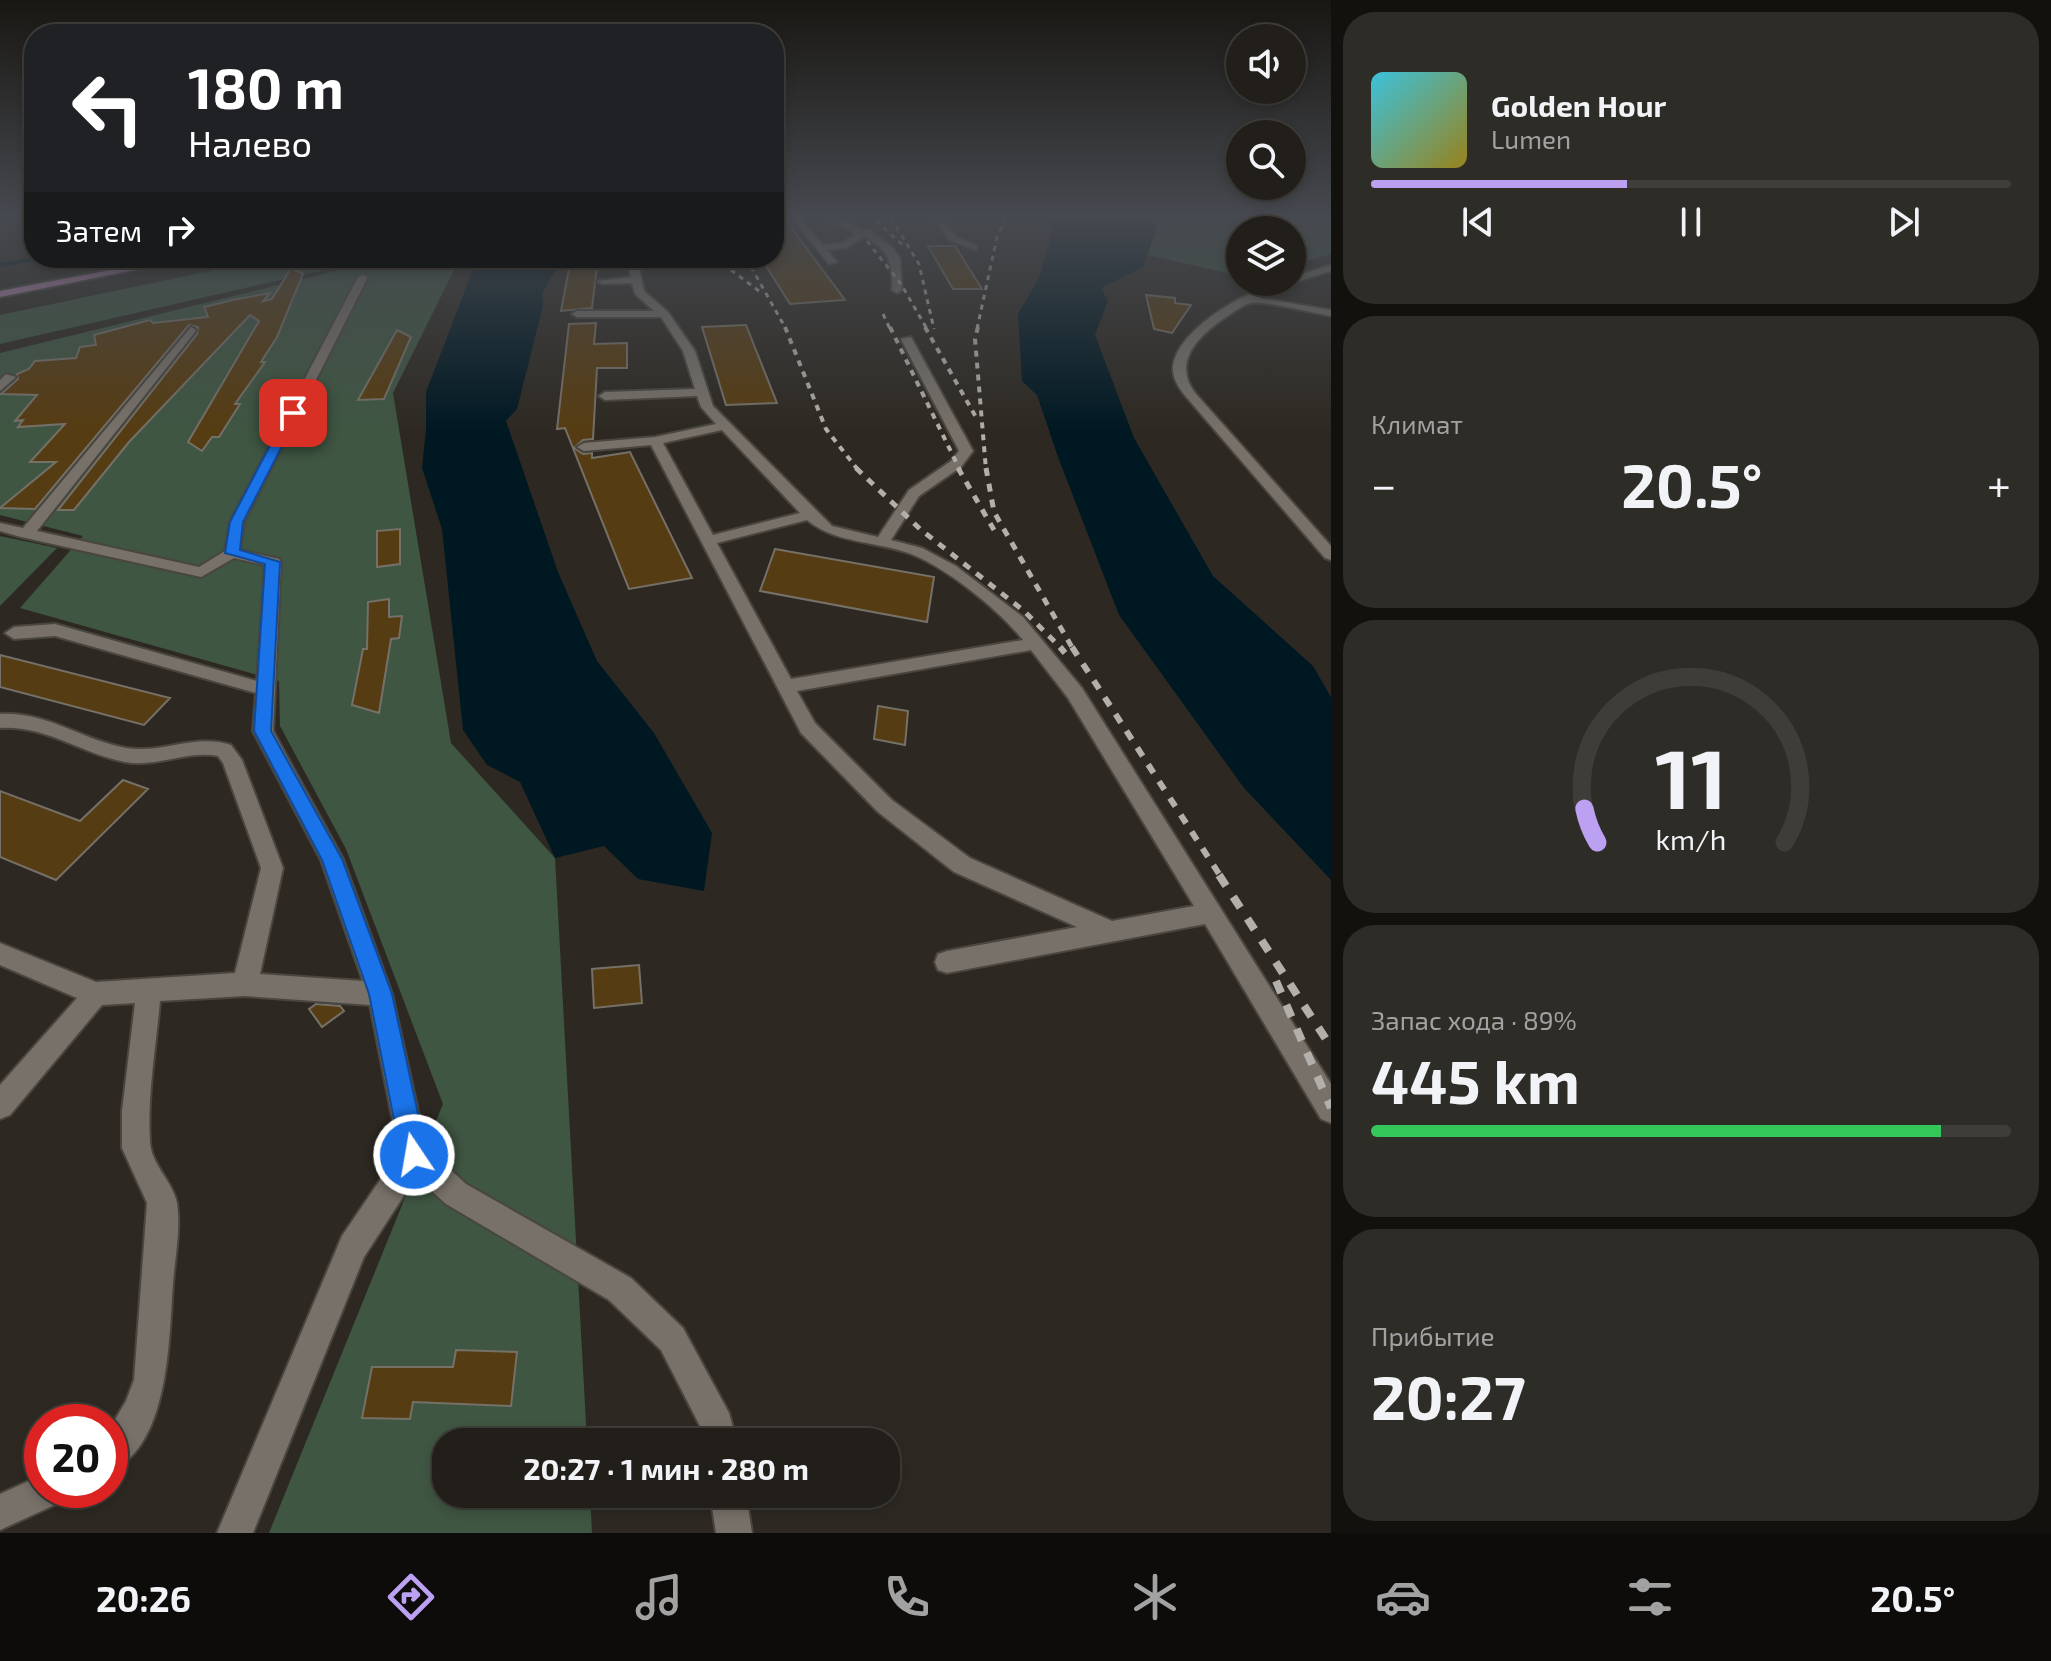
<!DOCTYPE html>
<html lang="ru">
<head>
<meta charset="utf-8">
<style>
	body { margin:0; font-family:"Exo 2",sans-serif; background:#2e2c27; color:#f1f3f6; height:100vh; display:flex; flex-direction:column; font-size:30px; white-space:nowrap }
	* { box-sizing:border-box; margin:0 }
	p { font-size:26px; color:#a2a2a2 }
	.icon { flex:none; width:44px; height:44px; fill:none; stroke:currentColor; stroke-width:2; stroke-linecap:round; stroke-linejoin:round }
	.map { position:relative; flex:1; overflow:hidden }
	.side { display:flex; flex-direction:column; gap:12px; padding:12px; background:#13110e; width:720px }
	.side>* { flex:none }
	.hud { position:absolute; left:24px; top:24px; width:760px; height:244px; border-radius:32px; box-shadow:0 4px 12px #0003,0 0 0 2px #3f3d39; background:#202124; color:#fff; overflow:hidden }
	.buttons { position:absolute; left:1226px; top:24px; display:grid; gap:16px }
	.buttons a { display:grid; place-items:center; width:80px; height:80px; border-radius:50%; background:#221f1a; box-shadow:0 4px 12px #0003,0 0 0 2px #3f3d39; font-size:40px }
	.speed { position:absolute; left:24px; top:1404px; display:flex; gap:16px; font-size:40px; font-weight:700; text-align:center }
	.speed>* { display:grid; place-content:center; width:104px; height:104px; border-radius:50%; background:#221f1a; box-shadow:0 4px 12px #0003,0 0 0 2px #3f3d39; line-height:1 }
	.speed .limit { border:12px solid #d22; background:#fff; color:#111 }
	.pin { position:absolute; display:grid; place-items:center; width:68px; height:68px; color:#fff; margin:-34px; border-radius:16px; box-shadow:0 4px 12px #0006 }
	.me { position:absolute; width:88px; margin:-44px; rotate:348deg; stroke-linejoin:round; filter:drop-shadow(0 0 6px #0008) }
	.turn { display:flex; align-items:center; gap:28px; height:168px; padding:0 32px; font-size:36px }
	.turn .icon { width:104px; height:104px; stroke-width:2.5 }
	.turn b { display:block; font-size:56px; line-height:68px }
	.then { display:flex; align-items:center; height:76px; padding:0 32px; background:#0003; gap:16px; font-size:30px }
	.big { font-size:60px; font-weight:700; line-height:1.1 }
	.side .widget { flex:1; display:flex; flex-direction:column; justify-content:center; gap:12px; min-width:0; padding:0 28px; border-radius:32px; background:#2e2c27 }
	.side .dial { align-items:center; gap:0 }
	.dial svg { height:208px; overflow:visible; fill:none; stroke:#3f3d39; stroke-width:7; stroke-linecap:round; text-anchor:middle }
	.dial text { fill:#f1f3f6; stroke:none }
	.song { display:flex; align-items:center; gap:24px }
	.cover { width:96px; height:96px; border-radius:12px; background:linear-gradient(135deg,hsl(190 70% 55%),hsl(50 70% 35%)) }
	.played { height:8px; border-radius:4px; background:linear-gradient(90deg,#bca0f2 40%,#3f3d39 40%) }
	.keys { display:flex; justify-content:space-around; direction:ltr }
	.heat { display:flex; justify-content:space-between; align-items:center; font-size:44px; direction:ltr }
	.charge { height:12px; border-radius:6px; background:linear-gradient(90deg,#34c759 89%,#3f3d39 0) }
	.trip { position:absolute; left:432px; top:1428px; width:468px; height:80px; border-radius:32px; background:#221f1a; box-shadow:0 4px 12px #0003,0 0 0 2px #3f3d39; font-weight:700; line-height:80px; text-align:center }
	.tabs { display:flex; height:128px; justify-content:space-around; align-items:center; background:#0e0c0a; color:#a2a2a2 }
	.tabs .icon { width:56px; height:56px }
	.tabs .on { color:#bca0f2 }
	.tabs b { font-size:36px; color:#f1f3f6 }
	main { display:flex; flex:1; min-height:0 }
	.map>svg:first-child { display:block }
</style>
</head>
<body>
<main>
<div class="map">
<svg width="1331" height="1533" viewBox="0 0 1331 1533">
	<rect width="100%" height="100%" fill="#2d2922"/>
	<path fill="#3f5642" d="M1153 218H1331V254L1292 265V230H1240V276L1148 255 1156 230Z
		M271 258H377L0 344V315Z
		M389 258H460L393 393 451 743 555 858 587 1442H446V1494H590L592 1533H269L443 1104 346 849 280 726 279 681 20 608 83 536 0 515V353Z
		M0 536 57 548 0 606Z"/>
	<path fill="#001822" d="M1050 218H1153L1156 229 1143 267 1101 288 1108 301 1095 335 1134 438 1213 576 1313 666 1331 697V880L1244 788 1119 615 1058 457 1037 395 1022 381 1018 314 1039 278 1051 238Z
		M481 258H554L557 268 542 293 543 306 517 409 506 421 558 572 597 661 654 733 712 833 704 891 638 879 604 846 555 858 520 782 487 765 463 730 442 529 422 468 426 429V392L476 262Z"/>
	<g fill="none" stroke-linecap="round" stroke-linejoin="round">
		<path stroke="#001822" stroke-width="4" d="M0 265 38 258"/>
	</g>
	<path fill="#563c12" stroke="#757068" stroke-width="2" d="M774 218H784L845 300 790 304 761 258H774Z
		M928 246H955L982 289H953Z
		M571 258H598L592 308 561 311Z
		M291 268 303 274 277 337 261 362H265L235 404H240L219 437H212L202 451 188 442 259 321 250 315 129 442 74 510H58L197 334 198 327 189 325 35 509 0 508 56 462H30L65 424 18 427 23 420 15 421 37 395 1 394 18 379 17 374 29 369 35 361 76 358 80 347 96 345 94 335 150 320 153 323 208 317 204 307 233 300 270 293 263 301 272 299Z
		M1146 295 1175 298V303L1191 305 1172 333 1154 329Z
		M596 323 594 344 627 343V368H597L593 439 583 440 574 448 583 454 592 453V458L630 452 692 578 629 589 565 428 557 429 569 324Z
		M746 325 777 403 726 405 702 327Z
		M397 330 411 337 384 399 358 400Z
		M400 529V564L377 567V531Z
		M775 549 934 577 927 622 760 591Z
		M389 599V617L402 616 399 638 391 639 379 713 352 705 363 649H367L368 602Z
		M0 655 170 698 144 725 0 687Z
		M878 706 908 711 905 745 874 739Z
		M123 780 148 789 56 880 0 857V791L80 821Z
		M639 965 642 1003 594 1008 592 969Z
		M316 1004 340 1006 344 1011 322 1027 309 1009Z
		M456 1350 517 1352 511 1406 413 1402 410 1419 362 1418 372 1367H453Z"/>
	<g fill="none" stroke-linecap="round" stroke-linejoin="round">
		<defs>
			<path id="minor" d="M792 218H800L823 245 841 243 856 234 828 218H838L863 230H869L892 247 900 258 902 290 897 293 892 290C893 263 889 249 864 237L846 248 827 250 837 262 829 264Z
				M935 218H943L955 236 977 246V250L949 240Z
				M1285 218H1331V224L1289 221Z
				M627 258H637L644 291 668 312 695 351 713 406 832 526 878 537 909 490 951 461 959 451 901 339 911 337 973 451 961 467 919 496 891 540 922 548 956 566 1023 617 1082 688 1331 1084V1123L1321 1119 1205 924 947 973 938 970 935 962 938 954 947 951 1077 927 954 872 878 812 801 733 651 445 584 451 577 447 584 443 655 437 716 424 701 407 697 396 605 400 599 396 605 392 695 389 683 351 661 317H577L572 314 577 311H654L635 294 632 283 602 284 597 281 631 277ZM722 430 800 513 713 535 663 443ZM807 520C836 544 877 541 911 554 947 568 999 610 1023 640L791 679 717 543ZM1031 650 1068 698 1194 906 1112 921 970 858 892 800 815 723 797 691Z
				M1331 265V271L1292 283 1259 298 1331 310V316C1312 313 1267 301 1251 303 1244 304 1235 311 1229 315 1201 333 1170 361 1196 394L1331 546V560L1325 558 1188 399C1181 391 1174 382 1173 371 1171 330 1258 282 1292 282V277Z
				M363 274 368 277 244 522 240 550 279 559 281 562 273 731 343 859 392 994 426 1147 466 1184 631 1278 683 1328 729 1413 737 1442H703L701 1428 661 1350 609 1300 446 1204 416 1177 364 1257 253 1533H217L342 1236 399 1152 370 1005 245 996 160 1001C156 1047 147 1096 150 1142 151 1164 173 1182 177 1203 181 1229 175 1257 173 1283 169 1337 170 1446 110 1471V1428L126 1401 134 1380 147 1203 122 1148V1111L135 1003 102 1005 10 1115 0 1119V1085L77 998 0 965V943L96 982 235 973 261 868 223 763 218 756C187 750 156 768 125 762 82 754 46 725 0 728V714C46 711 82 740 126 748 162 754 195 733 231 745L242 760 283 868 260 974 363 981 321 860 253 731 256 693 55 636 14 639 5 633 14 627 55 624 257 681 265 565 234 558 201 577 21 537 0 531V523L23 528 191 327 196 330 195 332 37 531 199 567 225 551 230 522 358 277Z
				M6 374 16 377 0 391V380Z
				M42 1475V1490H67L61 1502 0 1530V1494Z
				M710 1494H746L752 1533H716Z"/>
			<path id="major" d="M174 258H194L0 297V291Z"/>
		</defs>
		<use href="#minor" stroke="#49453f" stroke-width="4"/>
		<use href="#major" stroke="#49453f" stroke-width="4"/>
		<use href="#minor" fill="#777169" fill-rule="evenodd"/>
		<use href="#major" fill="#b483ae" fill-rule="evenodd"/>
		<path stroke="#b3afaa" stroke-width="3" stroke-dasharray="5 5" stroke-linecap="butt" d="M891 218 919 264 934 329
			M876 221 904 246
			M867 241 901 284 927 329
			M746 258 786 329
			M731 270 763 294
			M883 314 890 329
			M977 329 997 237 1006 218"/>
		<path stroke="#b3afaa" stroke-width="4" stroke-dasharray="6 6" stroke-linecap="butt" d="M785 327 826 429 858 470
			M890 327 960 470
			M925 327 977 419
			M978 327 975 339 986 470"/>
		<path stroke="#b3afaa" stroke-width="5" stroke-dasharray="8 8" stroke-linecap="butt" d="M856 468 920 529 1024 611 1062 649
			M958 468 994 530
			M986 468 994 512 1073 649"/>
		<path stroke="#b3afaa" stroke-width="6" stroke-dasharray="10 10" stroke-linecap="butt" d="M1060 647 1065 653
			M1072 647 1221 877"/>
		<path stroke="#b3afaa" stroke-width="8" stroke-dasharray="13 13" stroke-linecap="butt" d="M1219 875 1331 1047
			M1276 981 1331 1108"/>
	</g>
	<linearGradient id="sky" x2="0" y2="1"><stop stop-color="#191713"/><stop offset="0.5" stop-color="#46494f"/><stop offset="1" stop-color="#46494f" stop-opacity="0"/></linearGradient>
	<rect width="1331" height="432" fill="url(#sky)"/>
	<path fill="#1a73e8" stroke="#114b97" stroke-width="2" d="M293 410 299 413 243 522 240 550 280 562 271 731 342 859 392 994 427 1155 423 1164 414 1168 405 1164 401 1155 369 994 322 860 254 731 265 564 225 553 230 522 287 413Z"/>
</svg>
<div class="buttons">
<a><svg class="icon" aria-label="sound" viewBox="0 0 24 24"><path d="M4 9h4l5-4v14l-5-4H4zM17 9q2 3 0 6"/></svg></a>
<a><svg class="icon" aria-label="search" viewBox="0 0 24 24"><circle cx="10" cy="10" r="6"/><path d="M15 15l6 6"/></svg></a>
<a><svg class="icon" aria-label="layers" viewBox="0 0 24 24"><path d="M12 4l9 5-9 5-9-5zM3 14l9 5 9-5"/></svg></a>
</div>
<div class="speed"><div class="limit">20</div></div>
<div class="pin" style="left:293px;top:413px;background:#d93025"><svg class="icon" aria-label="arrive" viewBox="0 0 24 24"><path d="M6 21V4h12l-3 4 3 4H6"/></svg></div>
<svg class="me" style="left:414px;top:1155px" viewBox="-20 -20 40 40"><circle r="17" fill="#1a73e8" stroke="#fff" stroke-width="3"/><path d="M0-11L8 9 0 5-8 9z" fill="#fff"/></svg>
<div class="trip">20:27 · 1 мин · 280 m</div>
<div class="hud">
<div class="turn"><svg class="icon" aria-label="left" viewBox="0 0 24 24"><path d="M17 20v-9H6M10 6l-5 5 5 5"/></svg><div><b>180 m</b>Налево</div></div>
<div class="then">Затем<svg class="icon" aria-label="right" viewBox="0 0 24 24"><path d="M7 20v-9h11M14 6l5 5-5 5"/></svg></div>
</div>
</div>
<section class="side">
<div class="widget">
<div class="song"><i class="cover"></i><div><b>Golden Hour</b><p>Lumen</p></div></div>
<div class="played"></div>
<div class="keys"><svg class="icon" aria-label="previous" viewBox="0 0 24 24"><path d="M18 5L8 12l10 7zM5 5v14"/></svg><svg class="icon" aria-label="pause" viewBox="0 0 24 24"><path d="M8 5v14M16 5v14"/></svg><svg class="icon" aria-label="next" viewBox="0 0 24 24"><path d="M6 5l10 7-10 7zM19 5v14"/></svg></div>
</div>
<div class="widget"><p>Климат</p>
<div class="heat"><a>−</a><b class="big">20.5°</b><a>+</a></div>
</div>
<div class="widget dial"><svg viewBox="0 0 100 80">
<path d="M14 69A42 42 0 1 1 86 69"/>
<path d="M14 69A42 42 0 0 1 9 56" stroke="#bca0f2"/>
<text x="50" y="56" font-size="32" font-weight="700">11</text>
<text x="50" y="72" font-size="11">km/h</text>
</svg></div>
<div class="widget"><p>Запас хода · 89%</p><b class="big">445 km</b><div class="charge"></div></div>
<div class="widget"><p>Прибытие</p><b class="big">20:27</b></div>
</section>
</main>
<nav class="tabs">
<b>20:26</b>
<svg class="icon on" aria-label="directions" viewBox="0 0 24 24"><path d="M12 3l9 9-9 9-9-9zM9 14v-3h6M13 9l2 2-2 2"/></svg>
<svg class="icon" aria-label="music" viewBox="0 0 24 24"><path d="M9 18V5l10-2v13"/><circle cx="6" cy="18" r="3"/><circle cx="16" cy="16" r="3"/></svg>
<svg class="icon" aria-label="phone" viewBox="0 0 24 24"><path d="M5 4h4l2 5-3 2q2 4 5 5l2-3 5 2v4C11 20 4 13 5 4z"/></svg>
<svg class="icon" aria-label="climate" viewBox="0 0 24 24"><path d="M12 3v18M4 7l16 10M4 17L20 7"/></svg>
<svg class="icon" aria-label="car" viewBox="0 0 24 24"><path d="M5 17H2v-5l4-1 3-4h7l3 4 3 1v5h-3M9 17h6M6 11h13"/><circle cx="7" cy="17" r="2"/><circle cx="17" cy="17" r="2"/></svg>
<svg class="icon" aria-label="filters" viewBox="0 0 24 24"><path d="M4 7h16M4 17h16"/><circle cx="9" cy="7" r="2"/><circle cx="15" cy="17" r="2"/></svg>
<b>20.5°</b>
</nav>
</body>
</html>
